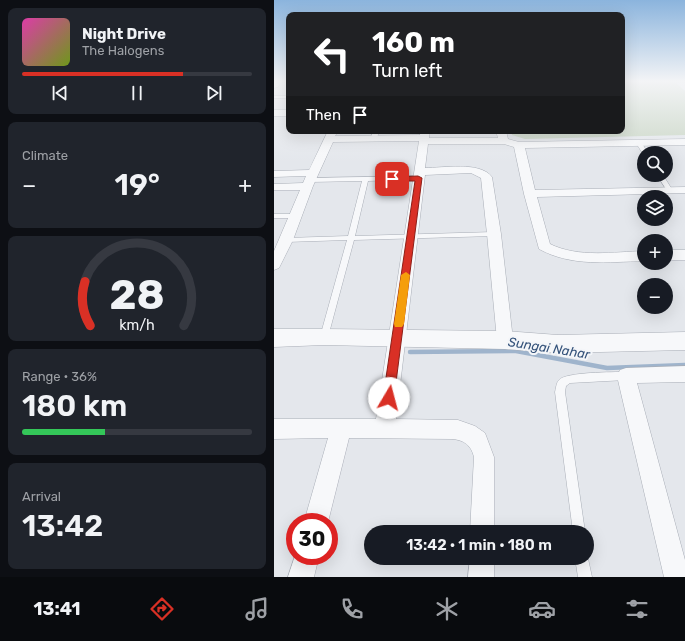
<!DOCTYPE html>
<html lang="en">
<head>
<meta charset="utf-8">
<style>
	body { margin:0; font-family:Rubik,sans-serif; background:#20242c; color:#f1f3f6; height:100vh; display:flex; flex-direction:column; font-size:15px; white-space:nowrap }
	* { box-sizing:border-box; margin:0 }
	p { font-size:13px; color:#9ea1a6 }
	.icon { flex:none; width:22px; height:22px; fill:none; stroke:currentColor; stroke-width:2; stroke-linecap:round; stroke-linejoin:round }
	.map { position:relative; flex:1; overflow:hidden }
	.details { display:flex; flex-direction:column; gap:8px; padding:8px; background:#0d0f14; width:274px }
	.details>* { flex:none }
	.banner { position:absolute; left:12px; top:12px; width:339px; height:122px; border-radius:8px; box-shadow:0 4px 16px #0002; background:#202124; color:#fff; overflow:hidden }
	.controls { position:absolute; left:363px; top:146px; display:grid; gap:8px }
	.controls a { display:grid; place-items:center; width:36px; height:36px; border-radius:50%; background:#171b24; box-shadow:0 4px 16px #0002; font-size:20px }
	.speed { position:absolute; left:12px; top:513px; display:flex; gap:8px; font-size:20px; font-weight:700; text-align:center }
	.speed>* { display:grid; place-content:center; width:52px; height:52px; border-radius:50%; background:#171b24; box-shadow:0 4px 16px #0002; line-height:1 }
	.speed .limit { border:6px solid #d22; background:#fff; color:#111 }
	.pin { position:absolute; display:grid; place-items:center; width:34px; height:34px; color:#fff; margin:-17px; border-radius:8px; box-shadow:0 2px 6px #0006 }
	.me { position:absolute; width:44px; margin:-22px; rotate:8deg; stroke-linejoin:round; filter:drop-shadow(0 0 3px #0008) }
	.turn { display:flex; align-items:center; gap:14px; height:84px; padding:0 20px; font-size:18px }
	.turn .icon { width:52px; height:52px; stroke-width:2.5 }
	.turn b { display:block; font-size:28px; line-height:34px }
	.then { display:flex; align-items:center; height:38px; padding:0 20px; background:#0003; gap:8px; font-size:15px }
	.big { font-size:30px; font-weight:600; line-height:1.1 }
	.details .widget { flex:1; display:flex; flex-direction:column; justify-content:center; gap:6px; min-width:0; padding:0 14px; border-radius:8px; background:#20242c }
	.details .dial { align-items:center; gap:0 }
	.dial svg { height:104px; overflow:visible; fill:none; stroke:#363941; stroke-width:7; stroke-linecap:round; text-anchor:middle }
	.dial text { fill:#f1f3f6; stroke:none }
	.song { display:flex; align-items:center; gap:12px }
	.cover { width:48px; height:48px; border-radius:6px; background:linear-gradient(135deg,hsl(320 70% 55%),hsl(80 70% 35%)) }
	.played { height:4px; border-radius:2px; background:linear-gradient(90deg,#d93025 70%,#363941 70%) }
	.keys { display:flex; justify-content:space-around; direction:ltr }
	.heat { display:flex; justify-content:space-between; align-items:center; font-size:22px; direction:ltr }
	.charge { height:6px; border-radius:3px; background:linear-gradient(90deg,#34c759 36%,#363941 0) }
	.trip { position:absolute; left:90px; top:525px; width:230px; height:40px; border-radius:20px; background:#171b24; box-shadow:0 4px 16px #0002; font-weight:600; line-height:40px; text-align:center }
	.tabs { display:flex; height:64px; justify-content:space-around; align-items:center; background:#090b0e; color:#9ea1a6 }
	.tabs .icon { width:28px; height:28px }
	.tabs .selected { color:#d93025 }
	.tabs b { font-size:18px; color:#f1f3f6 }
	main { display:flex; flex:1; min-height:0 }
	.map>svg:first-child { display:block }
</style>
</head>
<body>
<main>
<section class="details">
<div class="widget">
<div class="song"><i class="cover"></i><div><b>Night Drive</b><p>The Halogens</p></div></div>
<div class="played"></div>
<div class="keys"><svg class="icon" aria-label="previous" viewBox="0 0 24 24"><path d="M18 5L8 12l10 7zM5 5v14"/></svg><svg class="icon" aria-label="pause" viewBox="0 0 24 24"><path d="M8 5v14M16 5v14"/></svg><svg class="icon" aria-label="next" viewBox="0 0 24 24"><path d="M6 5l10 7-10 7zM19 5v14"/></svg></div>
</div>
<div class="widget"><p>Climate</p>
<div class="heat"><a>−</a><b class="big">19°</b><a>+</a></div>
</div>
<div class="widget dial"><svg viewBox="0 0 100 80">
<path d="M14 69A42 42 0 1 1 86 69"/>
<path d="M14 69A42 42 0 0 1 10 35" stroke="#d93025"/>
<text x="50" y="56" font-size="32" font-weight="700">28</text>
<text x="50" y="72" font-size="11">km/h</text>
</svg></div>
<div class="widget"><p>Range · 36%</p><b class="big">180 km</b><div class="charge"></div></div>
<div class="widget"><p>Arrival</p><b class="big">13:42</b></div>
</section>
<div class="map">
<svg width="411" height="577" viewBox="0 0 411 577">
	<rect width="100%" height="100%" fill="#e4e7ec"/>
	<path fill="#c9d6c5" d="M348 81H400L411 91V135L251 139 238 135 237 131H348Z"/>
	<g fill="none" stroke-linecap="round" stroke-linejoin="round">
		<path stroke="#9fb4cc" stroke-width="4.5" d="M136 352 242 351 333 368 411 365"/>
		<defs>
			<path id="service" d="M0 96H15V98H0Z
				M99 131H105L103 138 100 140 97 138Z
				M363 142H367L374 153 369 154 362 143Z
				M383 175H389L399 191 398 192H394Z
				M144 176 146 177V179L94 181 81 236 220 232 223 234 220 236 80 240 54 337 53 340 50 341 47 340 46 337 73 240 12 242 8 240 12 238 74 236 88 181 36 182 33 180 36 178Z
				M0 214H21L24 216 21 218H0Z
				M352 372 355 373 357 376 355 379 352 380 296 383 292 386 291 392 311 532H299L281 392C282 389 282 383 285 380 292 372 339 372 352 372Z
				M313 554 318 577H304L301 558H313Z"/>
			<path id="minor" d="M0 110H15V116H0Z
				M54 131H64L61 136 146 135V131H156L155 138H224L222 131H232L234 139 245 142 411 139V145L251 148 261 190 411 187V193L263 197 276 244C305 258 339 252 370 251V261C334 262 298 267 265 249L250 194 240 147 230 144H154L151 168C169 168 206 161 218 177L227 234 239 340 237 345 231 347 225 345 223 340 213 234 207 178 197 173 151 175 122 419 184 420 201 426 211 433 220 457V532H196L200 457C197 445 190 440 178 439L75 438 54 522H30L54 438 0 439V419H102L145 141 59 142 39 186 19 240 5 268 0 270V251L26 190H0V184L29 183 32 176 0 177V171L35 170Z
				M392 250H411V260H392Z
				M411 366V382L363 383 411 560V577H390L343 376 346 370 352 368Z
				M21 556H45L40 577H14Z
				M196 558H220V577H194Z"/>
			<path id="tertiary" d="M0 81H8L4 87 0 88Z
				M0 329H50L231 331 284 335 411 332V350L284 353 231 349 50 345 0 347Z"/>
		</defs>
		<use href="#service" stroke="#a9aeb7" stroke-width="1"/>
		<use href="#minor" stroke="#a9aeb7" stroke-width="1"/>
		<use href="#tertiary" stroke="#a9aeb7" stroke-width="1"/>
		<use href="#service" fill="#f7f8fa" fill-rule="evenodd"/>
		<use href="#minor" fill="#f7f8fa" fill-rule="evenodd"/>
		<use href="#tertiary" fill="#f7f8fa" fill-rule="evenodd"/>
	</g>
	<linearGradient id="sky" x2="0" y2="1"><stop stop-color="#8bb4dd"/><stop offset="0.5" stop-color="#f3f4f6"/><stop offset="1" stop-color="#f3f4f6" stop-opacity="0"/></linearGradient>
	<rect width="411" height="162" fill="url(#sky)"/>
	<path fill="#d93025" stroke="#8d1f18" d="M144 176 148 178 120 398 119 402 115 403 111 402 109 398 141 181H118L114 179 118 177Z"/>
	<path fill="#f59e0b" d="M132 272 136 275 130 324 128 327H121L120 324 127 275Z"/>
	<g text-anchor="middle" dominant-baseline="central" stroke-width="4" stroke-linejoin="round" paint-order="stroke">
		<g font-size="13" font-style="italic" fill="#34527a" stroke="#f4f6f9">
			<text transform="translate(275 348) rotate(9)">Sungai Nahar</text>
		</g>
	</g>
</svg>
<div class="controls">
<a><svg class="icon" aria-label="search" viewBox="0 0 24 24"><circle cx="10" cy="10" r="6"/><path d="M15 15l6 6"/></svg></a>
<a><svg class="icon" aria-label="layers" viewBox="0 0 24 24"><path d="M12 4l9 5-9 5-9-5zM3 14l9 5 9-5"/></svg></a>
<a>+</a>
<a>−</a>
</div>
<div class="speed"><div class="limit">30</div></div>
<div class="pin" style="left:118px;top:179px;background:#d93025"><svg class="icon" aria-label="arrive" viewBox="0 0 24 24"><path d="M6 21V4h12l-3 4 3 4H6"/></svg></div>
<svg class="me" style="left:115px;top:398px" viewBox="-20 -20 40 40"><circle r="19" fill="#fff"/><path d="M0-13L10 11 0 6-10 11z" fill="#d93025"/></svg>
<div class="trip">13:42 · 1 min · 180 m</div>
<div class="banner">
<div class="turn"><svg class="icon" aria-label="left" viewBox="0 0 24 24"><path d="M17 20v-9H6M10 6l-5 5 5 5"/></svg><div><b>160 m</b>Turn left</div></div>
<div class="then">Then<svg class="icon" aria-label="arrive" viewBox="0 0 24 24"><path d="M6 21V4h12l-3 4 3 4H6"/></svg></div>
</div>
</div>
</main>
<nav class="tabs">
<b>13:41</b>
<svg class="icon selected" aria-label="directions" viewBox="0 0 24 24"><path d="M12 3l9 9-9 9-9-9zM9 14v-3h6M13 9l2 2-2 2"/></svg>
<svg class="icon" aria-label="music" viewBox="0 0 24 24"><path d="M9 18V5l10-2v13"/><circle cx="6" cy="18" r="3"/><circle cx="16" cy="16" r="3"/></svg>
<svg class="icon" aria-label="phone" viewBox="0 0 24 24"><path d="M5 4h4l2 5-3 2q2 4 5 5l2-3 5 2v4C11 20 4 13 5 4z"/></svg>
<svg class="icon" aria-label="climate" viewBox="0 0 24 24"><path d="M12 3v18M4 7l16 10M4 17L20 7"/></svg>
<svg class="icon" aria-label="car" viewBox="0 0 24 24"><path d="M5 17H2v-5l4-1 3-4h7l3 4 3 1v5h-3M9 17h6M6 11h13"/><circle cx="7" cy="17" r="2"/><circle cx="17" cy="17" r="2"/></svg>
<svg class="icon" aria-label="filters" viewBox="0 0 24 24"><path d="M4 7h16M4 17h16"/><circle cx="9" cy="7" r="2"/><circle cx="15" cy="17" r="2"/></svg>
</nav>
</body>
</html>
